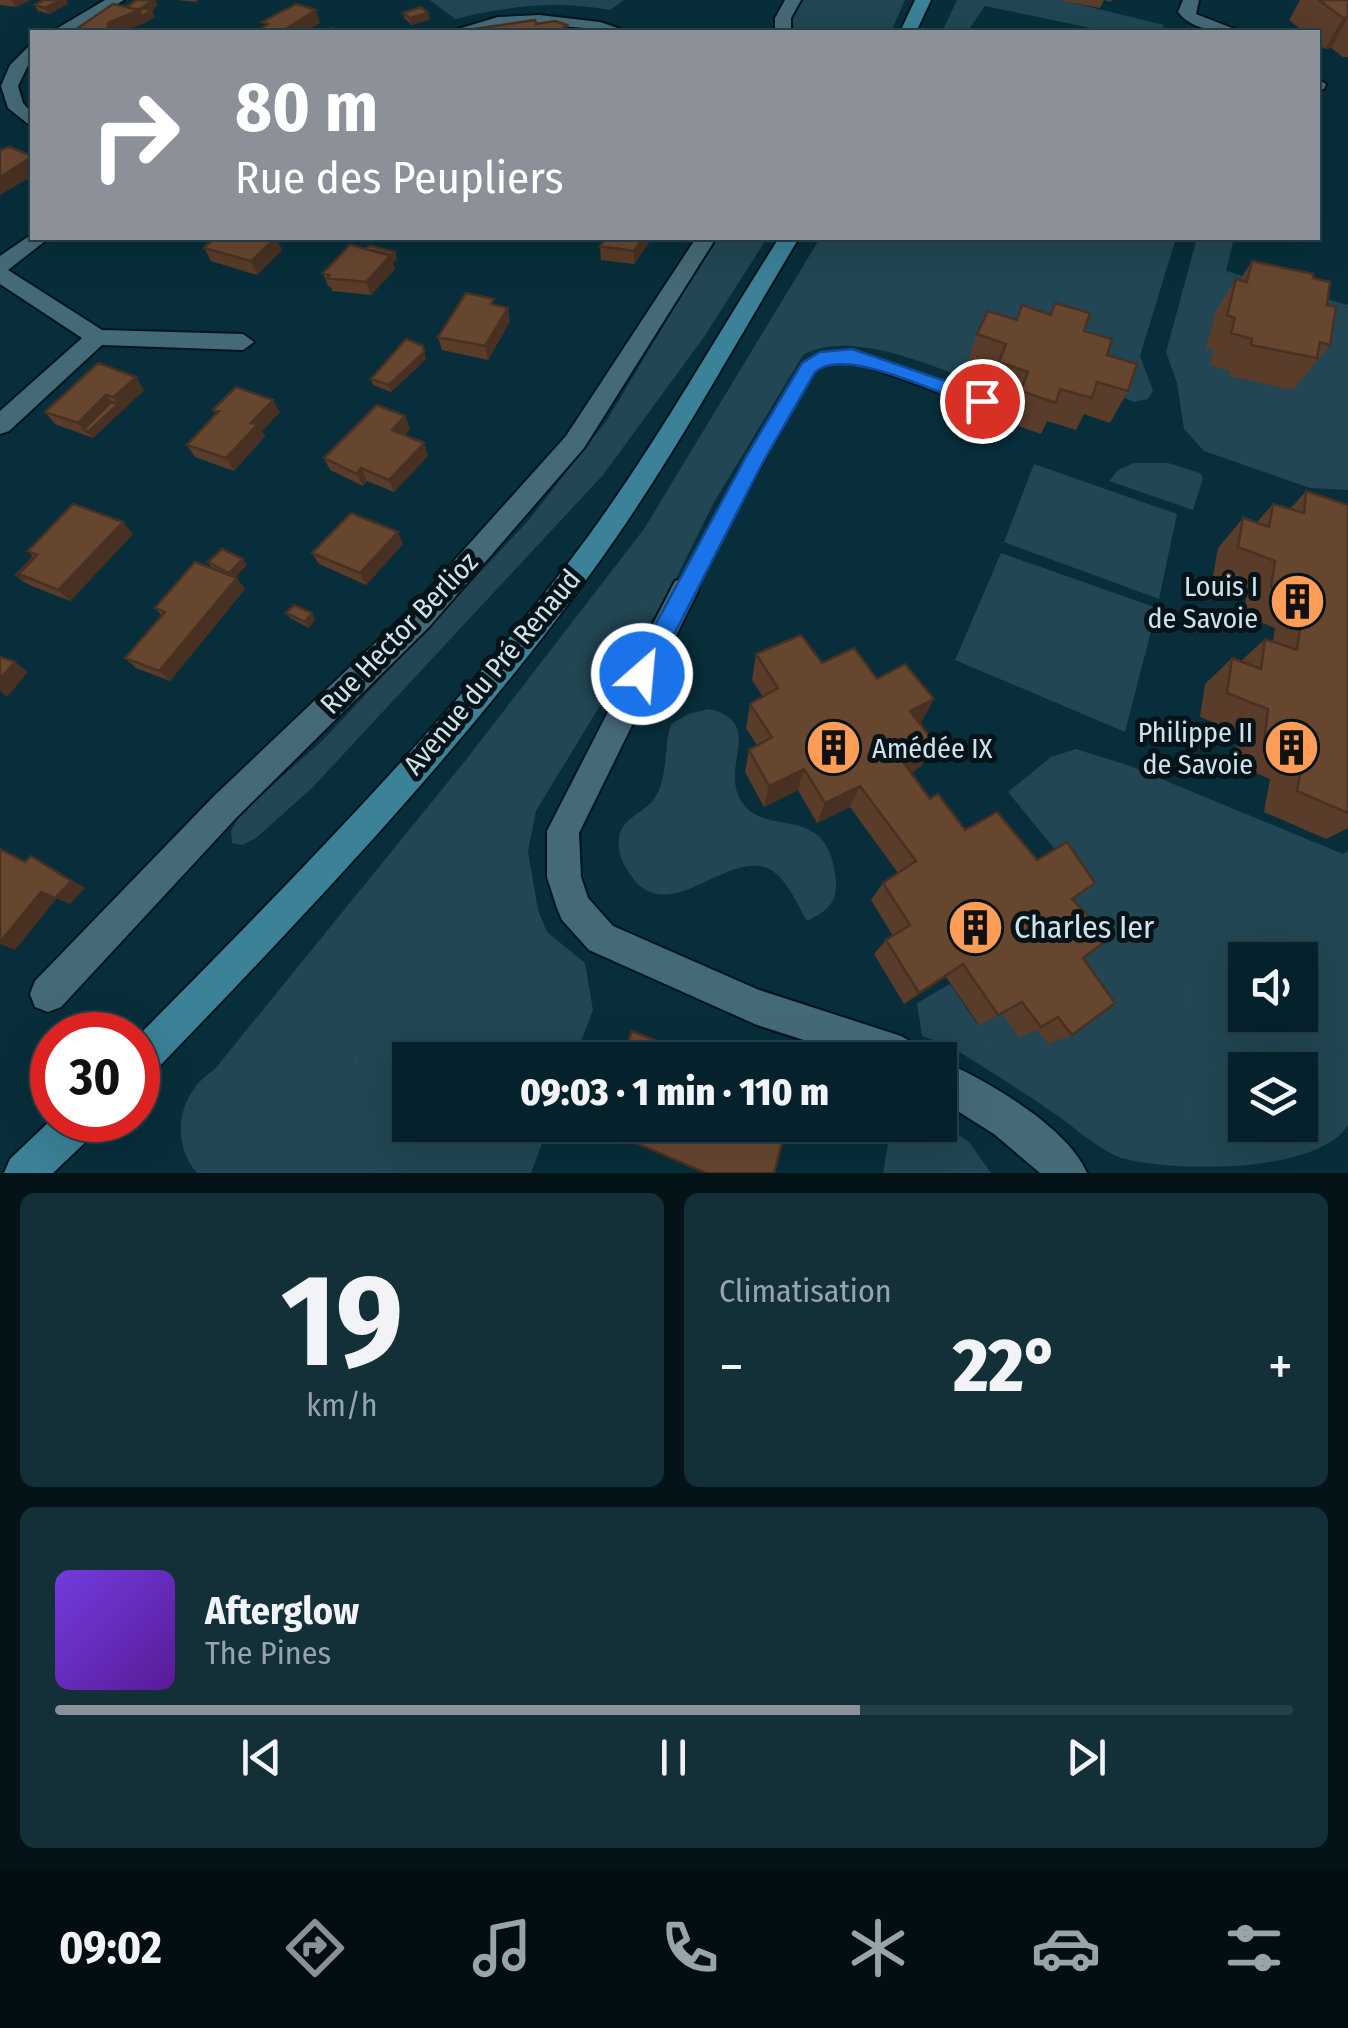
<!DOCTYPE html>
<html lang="fr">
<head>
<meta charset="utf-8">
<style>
	body { margin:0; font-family:"Fira Sans Condensed",sans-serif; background:#132f38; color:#f1f3f6; height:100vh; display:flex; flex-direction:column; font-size:38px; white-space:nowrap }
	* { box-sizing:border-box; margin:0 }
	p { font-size:32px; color:#97a4a9 }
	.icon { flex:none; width:55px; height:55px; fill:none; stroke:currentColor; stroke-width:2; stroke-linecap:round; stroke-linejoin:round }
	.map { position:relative; height:1173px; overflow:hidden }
	.panel { display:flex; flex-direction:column; gap:20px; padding:20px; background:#031318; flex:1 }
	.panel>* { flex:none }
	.banner { position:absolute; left:30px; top:30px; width:1290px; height:210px; border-radius:0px; box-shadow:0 10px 40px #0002,0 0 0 2px #263f48; background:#8c9099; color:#fff; overflow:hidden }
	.controls { position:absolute; left:1228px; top:942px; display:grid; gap:20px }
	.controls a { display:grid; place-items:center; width:90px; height:90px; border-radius:0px; background:#05222c; box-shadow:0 10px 40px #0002,0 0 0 2px #263f48; font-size:50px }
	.speed { position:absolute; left:30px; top:1012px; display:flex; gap:20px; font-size:50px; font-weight:700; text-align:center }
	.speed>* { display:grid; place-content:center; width:130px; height:130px; border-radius:50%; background:#05222c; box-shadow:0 10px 40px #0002,0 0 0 2px #263f48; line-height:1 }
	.speed .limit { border:15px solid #d22; background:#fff; color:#111 }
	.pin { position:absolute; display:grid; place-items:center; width:85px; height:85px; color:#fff; margin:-42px; border:5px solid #fff; border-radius:50%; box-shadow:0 2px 10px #0007 }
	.me { position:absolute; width:110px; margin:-55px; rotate:27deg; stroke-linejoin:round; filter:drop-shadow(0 0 8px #0008) }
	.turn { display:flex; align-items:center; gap:35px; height:210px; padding:0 40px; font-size:45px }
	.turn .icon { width:130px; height:130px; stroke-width:2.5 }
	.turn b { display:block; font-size:70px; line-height:85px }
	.big { font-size:75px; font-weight:800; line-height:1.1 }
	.panel .tile { flex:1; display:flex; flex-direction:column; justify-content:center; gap:15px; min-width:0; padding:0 35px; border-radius:15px; background:#132f38 }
	.panel .dial { align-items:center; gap:0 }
	.dial b { font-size:130px; line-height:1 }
	.song { display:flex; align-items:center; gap:30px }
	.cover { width:120px; height:120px; border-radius:15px; background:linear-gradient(135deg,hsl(260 70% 55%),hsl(270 70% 35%)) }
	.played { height:10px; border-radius:5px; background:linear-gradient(90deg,#8c9099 65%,#263f48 65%) }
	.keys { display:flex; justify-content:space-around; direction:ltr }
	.heat { display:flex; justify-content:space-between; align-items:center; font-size:55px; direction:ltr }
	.panel .tiles { flex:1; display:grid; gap:20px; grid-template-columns:1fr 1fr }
	.tile:last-child { grid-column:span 2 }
	.trip { position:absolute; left:392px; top:1042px; width:565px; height:100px; border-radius:0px; background:#05222c; box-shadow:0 10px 40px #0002,0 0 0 2px #263f48; font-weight:800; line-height:100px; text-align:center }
	.tabs { display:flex; height:160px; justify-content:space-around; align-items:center; background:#020e12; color:#97a4a9 }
	.tabs .icon { width:70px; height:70px }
	.tabs .current { color:#8c9099 }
	.tabs b { font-size:45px; color:#f1f3f6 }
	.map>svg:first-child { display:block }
</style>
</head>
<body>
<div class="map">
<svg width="1348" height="1173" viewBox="0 0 1348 1173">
	<rect width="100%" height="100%" fill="#072e3a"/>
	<path fill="#224653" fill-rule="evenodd" d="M430 0H624L610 10C555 0 509 6 455 19Z
		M793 0H905L891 32H795L790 13Z
		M957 0H1061L1164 25 1161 32H1110L985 6 967 32H942Z
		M716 238H767L704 337 603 475 312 788 256 838 242 845 232 843 231 831 241 813 323 740 528 521 607 420Z
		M820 238H1176L1140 356 1153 391 1148 399 1134 402 1119 396 993 376 989 386C938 370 853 327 803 355L713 504 672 587 536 811 528 851 538 910 547 932 585 963 593 1010 574 1060H410V1125H549L531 1173H197C169 1140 179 1092 214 1070L465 761 644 529Z
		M1197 238H1234L1226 271 1348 305V490L1310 488 1204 451 1184 429 1177 383 1166 352Z
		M1134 463H1168L1200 473 1203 478 1193 510 1109 481 1118 470Z
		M1034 464 1177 514 1159 599 1004 542Z
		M1001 553 1157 608 1125 732 955 660Z
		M709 709C765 722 721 764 740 799 764 842 829 797 836 881 838 904 825 912 807 921 797 904 785 873 764 867 722 855 665 929 630 874 622 863 617 851 619 838 622 817 643 814 654 799 669 777 663 748 671 724L688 714Z
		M1076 749 1130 766 1343 854 1348 851V1125C1319 1173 1178 1173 1121 1158 1096 1148 1073 1126 1051 1111 1017 1088 982 1066 948 1045L922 1036 917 1003 950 984 978 1025 1057 852 1008 792 1051 757ZM1245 960H1300V1015H1245ZM1245 1070H1300V1125H1245Z
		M940 1121 969 1142 991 1173H883L891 1125H940Z"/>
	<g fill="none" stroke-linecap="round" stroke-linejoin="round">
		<defs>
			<path id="service" d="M853 351 1016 408 1019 412 1016 416H1006L852 361 823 364 813 371 795 404 691 594H679L676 589 679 584 803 364 819 354Z"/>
			<path id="minor" d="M105 0H124L70 32H51Z
				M785 0H801L791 18V32H775V18Z
				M1183 0H1199L1196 14 1242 32C1221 33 1191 30 1178 12Z
				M539 15 600 22 629 32 539 24 448 32 498 17Z
				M32 43V57L18 86 23 103 32 113V127L8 108 1 86 10 65Z
				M1318 79 1326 84 1324 89 1318 90Z
				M32 234V238H49L8 270 102 330 243 334 254 342 243 350 102 345 9 431 0 434V411L82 338 0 284V256Z
				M696 238H716L584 448 429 627 236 818 61 1007 48 1012 35 1007 30 994 35 981 214 796 409 611 566 436Z
				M685 578 695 581 699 589 579 833 581 877 588 898 613 926 759 990 901 1036 920 1047 926 1060H865L757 1025 589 950 562 920 557 908 547 877V831L675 581Z
				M940 1060C985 1079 1068 1127 1087 1173H1040L994 1134 940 1100Z"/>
			<path id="secondary" d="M915 0H931L916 32H900Z
				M779 238H799C731 350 668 468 591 573 460 753 305 915 151 1075L138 1081V1036C289 883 442 729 572 558 649 457 711 344 779 238Z
				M52 1119 99 1120 94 1134 53 1173H4L10 1159Z"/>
		</defs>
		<use href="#service" stroke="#00151d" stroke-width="4"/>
		<use href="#minor" stroke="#00151d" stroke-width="4"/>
		<use href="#secondary" stroke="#00151d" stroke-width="4"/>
		<use href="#service" fill="#456a77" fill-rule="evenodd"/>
		<use href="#minor" fill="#456a77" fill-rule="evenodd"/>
		<use href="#secondary" fill="#3b8197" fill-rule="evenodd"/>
	</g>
	<path fill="#593c29" d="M0 0H31L16 7 0 5Z
		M44 0H66L68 4 49 14 38 11 35 5Z
		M176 0H198L195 2Z
		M1057 0H1112L1111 2 1104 0 1100 8Z
		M1300 0H1348V57H1343L1331 48 1325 49 1318 43V32H1304L1289 20Z
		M403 13 430 19 412 25 405 19Z
		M276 238 282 250 257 275 211 261 204 248Z
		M607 238H652L634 264 601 260 600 246Z
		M366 249 395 252 397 259 393 263 395 269 371 295 332 291 331 287 328 286 323 273Z
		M1252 261 1313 278 1327 305 1330 345 1293 390 1229 376 1230 371 1210 365 1214 350 1206 348 1216 311 1236 279 1240 280Z
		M1055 303 1107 355 1128 391 1110 423 1084 414 1076 430 1047 421 1041 434 1007 422 1014 403 987 393 993 376 966 366 977 334 1017 320 1050 314Z
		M495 305 510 321 488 360 442 350 438 337Z
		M426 359 391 392 373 385 371 379Z
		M98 363 144 390 93 438 55 424 45 412Z
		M213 410 280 412 262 431 265 436 234 471 195 457 187 445 216 414Z
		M405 416 410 429 404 435 424 443 428 456 394 492 367 481 363 486 330 470 324 458Z
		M1306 491 1348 505V828L1326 839 1264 812 1270 779 1234 764 1238 732 1200 717 1205 684 1232 658 1241 661 1265 639 1273 641 1275 628 1243 615 1248 589 1213 576 1218 548 1243 518 1256 523 1273 504 1290 509Z
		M133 534 70 601 32 586 22 581 16 575 33 557 28 551Z
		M403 544 366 585 319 564 312 553Z
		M208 562 247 565 235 577 245 589 170 681 136 668 125 658 162 616 155 608 212 568Z
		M286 613 315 619 309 628 290 618Z
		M756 654 822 663 877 679 921 723 920 724 935 743 921 766 911 773 930 799 965 830 1037 860 1072 899 1083 958 1072 1035 1048 1044 1037 1030 1019 1037 1002 1013 979 1025 946 977 904 1004 874 954 886 940 893 936 871 900 883 883 898 873 850 807 817 823 798 790 764 807 745 772 749 750 757 745 746 728 750 704 763 697 752 680Z"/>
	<path fill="#483122" d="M12 0H31L16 7Z
		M60 0H66L68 4 49 14 45 8Z
		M155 0 158 6 144 14 141 8Z
		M139 10 145 23 122 32H100L108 23Z
		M152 10 155 17 145 23 142 16Z
		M316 10 320 23 305 32H281Z
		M428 13 430 19 412 25 410 18Z
		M1348 17 1331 48 1325 49 1343 18Z
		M567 25 568 32H558Z
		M32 157V176L0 195V177Z
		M276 238 282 250 257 275 251 261Z
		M643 238H652L634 264V251Z
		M395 252 397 259 393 263 395 269 371 295 366 282Z
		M508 308 510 321 488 360 485 346Z
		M423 346 426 359 391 392 389 385Z
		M136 377 144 390 123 410 114 397Z
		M106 395 115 407 118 404 123 410 93 438 84 429 88 436 78 423Z
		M273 400 280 412 262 431 265 436 234 471 226 458 251 423Z
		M405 416 410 429 396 442 392 430Z
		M424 443 428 456 394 492 389 480Z
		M361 468 367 481 363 486 357 474Z
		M123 522 133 534 70 601 58 590Z
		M398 532 403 544 366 585 360 573Z
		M243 559 247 565 234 579 229 573Z
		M237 578 245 589 170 681 159 671Z
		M312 613 315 619 309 628 305 622Z
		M15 662 28 672 7 697 0 691V679Z
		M934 699 921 723 898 735 910 711Z
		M935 743 921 766 892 785 904 763Z
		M804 769 798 790 764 807 769 786Z
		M860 786 850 807 817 823 825 803Z
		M31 856 46 864 85 888 70 904 55 898Z
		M41 892 56 899 15 950 0 944Z
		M963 964 946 977 904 1004 919 993Z"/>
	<path fill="#674630" stroke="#483122" stroke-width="2.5" d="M44 0H60L45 8 35 5Z
		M136 0H154L141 8 152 10 142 16 139 10 127 7Z
		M1319 0H1348V17L1343 18Z
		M113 4 139 10 108 23V28L100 32H93L78 28Z
		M296 4 316 10 281 32H270L260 29 268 24 262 22Z
		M421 7 428 13 410 18 403 13Z
		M535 20 536 24 555 21 567 25 558 32H524L523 30 511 32H479L474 29Z
		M331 28 348 32H324Z
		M10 147 32 156V157L0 177V150Z
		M215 238H276L251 261 204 248Z
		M607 238H643L634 251 600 246Z
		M350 245 391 255 366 282 327 278 330 275 323 273Z
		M370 246 395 252 391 256 366 249Z
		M1252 261 1313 274V278L1330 282 1327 305 1336 307 1330 345 1320 342 1317 358 1251 345 1252 339 1231 333 1235 318 1227 315 1236 279 1247 282Z
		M466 293 494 299 491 304 508 308 485 346 438 337Z
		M1055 303 1090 313 1084 331 1112 339 1107 355 1137 364 1128 391 1097 382 1092 398 1060 389 1056 403 1021 391 1028 372 999 362 1006 344 977 334 988 311 1017 320 1022 305 1051 315Z
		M406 339 423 346 424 352 389 385 371 379Z
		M98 363 136 377 114 397 106 395 78 423 45 412Z
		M236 387 273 400 251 423 258 424 226 458 187 445 219 411 213 410Z
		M111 402 118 404 88 432 84 429Z
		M377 405 405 416 392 430 424 443 389 480 361 468 357 474 324 458Z
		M1306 491 1348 505V813L1297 791 1303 757 1264 742 1268 709 1227 693 1232 658 1261 669 1265 639 1297 650 1304 600 1271 587 1275 561 1238 547 1243 518 1269 527 1273 504 1304 513Z
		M73 504 123 522 58 590 19 574 37 555 28 551Z
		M351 513 398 532 360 573 312 553Z
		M222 549 243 559 229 573 208 562Z
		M33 557 19 574 25 580 16 575Z
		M195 562 237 578 159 671 125 658 165 612 155 608Z
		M294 605 312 613 305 622 286 613Z
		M801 635 822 663 854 648 877 679 905 664 934 699 910 711 935 743 904 763 930 799 938 794 965 830 997 812 1037 860 1067 842 1095 883 1072 899 1110 938 1083 958 1115 1003 1072 1035 1058 1017 1041 1027 1022 1002 998 1015 963 964 919 993 886 940 910 925 883 883 916 861 860 786 825 803 804 769 769 786 749 750 772 737 750 704 778 688 756 654Z
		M0 657 15 662 0 679Z
		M0 849 25 862 31 856 71 881 55 898 41 892 0 942Z
		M632 1031 703 1060H622Z
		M598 1125H787L774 1173H706L598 1127Z"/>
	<path fill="#1a73e8" stroke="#114b97" stroke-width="2.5" d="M852 349 989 396 992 401 982 408C944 397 847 345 815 372L763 462 650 681 642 684 633 681 629 674 633 666 747 455 802 363 820 352Z"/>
	<defs>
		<symbol id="building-disc" viewBox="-11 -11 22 22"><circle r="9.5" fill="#fd9c56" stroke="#061419"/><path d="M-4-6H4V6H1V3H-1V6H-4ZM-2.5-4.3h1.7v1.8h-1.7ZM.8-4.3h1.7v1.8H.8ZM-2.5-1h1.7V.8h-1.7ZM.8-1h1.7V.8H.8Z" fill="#111"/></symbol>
	</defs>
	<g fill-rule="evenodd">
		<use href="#building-disc" x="1266" y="570" width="63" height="63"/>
		<use href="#building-disc" x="802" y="716" width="63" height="63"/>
		<use href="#building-disc" x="1260" y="716" width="63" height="63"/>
		<use href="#building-disc" x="944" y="896" width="63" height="63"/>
	</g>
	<g text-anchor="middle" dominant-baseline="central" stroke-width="10" stroke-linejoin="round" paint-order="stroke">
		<g font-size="28" fill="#d0e3eb" stroke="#061419" text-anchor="end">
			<text x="1258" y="586">Louis I<tspan x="1258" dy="32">de Savoie</tspan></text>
			<text x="1253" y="732">Philippe II<tspan x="1253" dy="32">de Savoie</tspan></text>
			<text x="872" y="748" text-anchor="start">Amédée IX</text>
		</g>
		<g font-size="28" fill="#d0e3eb" stroke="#061419">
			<text transform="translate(399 633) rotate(-46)">Rue Hector Berlioz</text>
			<text transform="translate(492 672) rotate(-50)">Avenue du Pré Renaud</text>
		</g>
		<g font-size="32" fill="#d0e3eb" stroke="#061419" text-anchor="start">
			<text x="1014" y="927">Charles Ier</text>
		</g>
	</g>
</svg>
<div class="controls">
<a><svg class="icon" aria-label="sound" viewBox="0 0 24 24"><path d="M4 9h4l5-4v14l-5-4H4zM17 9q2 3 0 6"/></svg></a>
<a><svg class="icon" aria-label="layers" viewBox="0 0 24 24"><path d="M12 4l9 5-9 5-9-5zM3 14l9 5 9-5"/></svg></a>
</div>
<div class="speed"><div class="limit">30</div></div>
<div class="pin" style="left:982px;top:401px;background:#d93025"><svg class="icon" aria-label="arrive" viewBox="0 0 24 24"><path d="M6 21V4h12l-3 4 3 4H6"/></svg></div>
<svg class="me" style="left:642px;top:674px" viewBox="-20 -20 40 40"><circle r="17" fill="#1a73e8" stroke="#fff" stroke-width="3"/><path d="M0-11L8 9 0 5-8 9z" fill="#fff"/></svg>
<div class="trip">09:03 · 1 min · 110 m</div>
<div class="banner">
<div class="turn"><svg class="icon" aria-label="right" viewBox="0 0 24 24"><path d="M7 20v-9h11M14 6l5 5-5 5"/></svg><div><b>80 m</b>Rue des Peupliers</div></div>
</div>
</div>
<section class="panel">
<div class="tiles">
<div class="tile dial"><b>19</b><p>km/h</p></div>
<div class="tile"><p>Climatisation</p>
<div class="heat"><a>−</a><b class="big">22°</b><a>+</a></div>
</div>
<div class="tile">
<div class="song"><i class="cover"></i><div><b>Afterglow</b><p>The Pines</p></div></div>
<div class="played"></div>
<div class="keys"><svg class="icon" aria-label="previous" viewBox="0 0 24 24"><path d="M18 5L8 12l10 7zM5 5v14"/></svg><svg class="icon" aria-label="pause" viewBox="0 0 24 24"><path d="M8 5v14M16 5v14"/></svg><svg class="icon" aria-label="next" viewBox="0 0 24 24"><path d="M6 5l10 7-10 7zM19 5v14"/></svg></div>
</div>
</div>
</section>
<nav class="tabs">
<b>09:02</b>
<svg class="icon current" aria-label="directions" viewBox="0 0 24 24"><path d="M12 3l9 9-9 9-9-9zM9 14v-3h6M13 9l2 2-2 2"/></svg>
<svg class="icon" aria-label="music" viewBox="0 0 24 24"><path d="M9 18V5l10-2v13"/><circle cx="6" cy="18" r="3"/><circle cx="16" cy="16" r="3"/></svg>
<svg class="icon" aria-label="phone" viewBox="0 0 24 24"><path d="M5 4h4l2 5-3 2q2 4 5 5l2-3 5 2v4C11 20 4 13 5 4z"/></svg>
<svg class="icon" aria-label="climate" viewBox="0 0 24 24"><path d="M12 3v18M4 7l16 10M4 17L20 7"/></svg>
<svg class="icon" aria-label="car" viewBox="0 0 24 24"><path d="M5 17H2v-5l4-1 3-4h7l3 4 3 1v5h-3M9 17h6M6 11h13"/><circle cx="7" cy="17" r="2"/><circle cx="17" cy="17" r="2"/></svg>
<svg class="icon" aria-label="filters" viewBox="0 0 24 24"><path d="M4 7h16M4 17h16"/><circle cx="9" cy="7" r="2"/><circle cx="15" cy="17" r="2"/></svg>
</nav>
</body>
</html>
